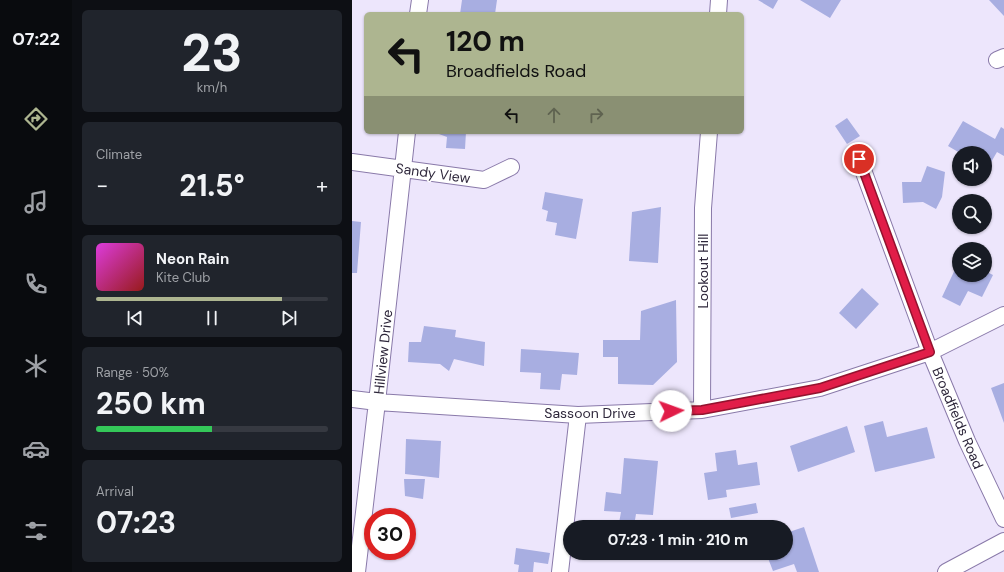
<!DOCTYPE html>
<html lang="en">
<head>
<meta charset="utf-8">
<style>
	body { margin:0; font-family:"DM Sans",sans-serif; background:#20242c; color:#f1f3f6; height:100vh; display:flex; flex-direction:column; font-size:15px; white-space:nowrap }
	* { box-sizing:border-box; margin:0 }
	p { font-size:13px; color:#9ea1a6 }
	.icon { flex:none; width:22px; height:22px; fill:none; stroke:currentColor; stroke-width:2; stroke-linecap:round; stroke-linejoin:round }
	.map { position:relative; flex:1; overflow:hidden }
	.sheet { display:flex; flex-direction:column; gap:10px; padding:10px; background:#0d0f14; width:280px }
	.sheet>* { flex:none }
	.top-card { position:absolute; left:12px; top:12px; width:380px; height:122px; border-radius:6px; box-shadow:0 1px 3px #0004; background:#adb590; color:#111; overflow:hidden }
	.controls { position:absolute; left:600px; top:146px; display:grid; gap:8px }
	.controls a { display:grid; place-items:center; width:40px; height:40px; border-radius:50%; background:#171b24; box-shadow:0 1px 3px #0004; font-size:20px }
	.speed { position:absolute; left:12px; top:508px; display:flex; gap:8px; font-size:20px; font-weight:700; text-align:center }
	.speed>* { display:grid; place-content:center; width:52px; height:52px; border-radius:50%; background:#171b24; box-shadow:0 1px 3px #0004; line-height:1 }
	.speed .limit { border:6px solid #d22; background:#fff; color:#111 }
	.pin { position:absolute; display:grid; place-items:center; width:34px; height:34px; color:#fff; margin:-17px; border:2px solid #fff; border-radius:50%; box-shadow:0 1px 4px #0007 }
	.me { position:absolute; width:44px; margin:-22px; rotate:87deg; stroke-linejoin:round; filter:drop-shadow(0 0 3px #0008) }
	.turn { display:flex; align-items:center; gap:14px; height:84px; padding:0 16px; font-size:18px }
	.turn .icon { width:52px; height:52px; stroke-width:2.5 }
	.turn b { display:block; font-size:28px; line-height:34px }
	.lanes { display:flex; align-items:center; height:38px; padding:0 16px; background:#0003; justify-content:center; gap:20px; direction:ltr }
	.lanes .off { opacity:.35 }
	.big { font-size:30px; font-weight:700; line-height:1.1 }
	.sheet .card { flex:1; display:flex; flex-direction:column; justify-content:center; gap:6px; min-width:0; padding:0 14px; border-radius:6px; background:#20242c }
	.sheet .dial { align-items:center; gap:0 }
	.dial b { font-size:52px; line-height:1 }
	.song { display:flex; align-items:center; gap:12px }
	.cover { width:48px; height:48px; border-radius:6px; background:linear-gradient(135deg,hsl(300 70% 55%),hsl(0 70% 35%)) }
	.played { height:4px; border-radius:2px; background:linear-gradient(90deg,#adb590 80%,#363941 80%) }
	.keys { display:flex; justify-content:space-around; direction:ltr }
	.heat { display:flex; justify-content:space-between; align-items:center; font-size:22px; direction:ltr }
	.charge { height:6px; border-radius:3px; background:linear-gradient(90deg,#34c759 50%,#363941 0) }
	.trip { position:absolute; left:211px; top:520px; width:230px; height:40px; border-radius:20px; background:#171b24; box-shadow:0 1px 3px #0004; font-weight:700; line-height:40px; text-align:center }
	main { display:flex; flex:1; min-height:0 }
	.tabs { display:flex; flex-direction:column; width:72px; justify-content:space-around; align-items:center; background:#090b0e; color:#9ea1a6 }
	.tabs .icon { width:28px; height:28px }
	.tabs .on { color:#adb590 }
	.tabs b { font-size:18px; color:#f1f3f6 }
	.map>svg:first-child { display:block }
</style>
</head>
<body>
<main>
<nav class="tabs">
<b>07:22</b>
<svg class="icon on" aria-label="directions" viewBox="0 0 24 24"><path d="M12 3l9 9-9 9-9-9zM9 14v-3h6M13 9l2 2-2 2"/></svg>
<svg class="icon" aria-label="music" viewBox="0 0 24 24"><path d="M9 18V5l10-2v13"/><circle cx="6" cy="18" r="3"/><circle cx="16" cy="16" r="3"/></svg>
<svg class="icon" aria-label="phone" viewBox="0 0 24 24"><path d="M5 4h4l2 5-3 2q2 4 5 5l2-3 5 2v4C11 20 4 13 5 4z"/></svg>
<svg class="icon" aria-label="climate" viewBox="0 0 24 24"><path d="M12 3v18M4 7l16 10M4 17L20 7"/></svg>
<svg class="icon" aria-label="car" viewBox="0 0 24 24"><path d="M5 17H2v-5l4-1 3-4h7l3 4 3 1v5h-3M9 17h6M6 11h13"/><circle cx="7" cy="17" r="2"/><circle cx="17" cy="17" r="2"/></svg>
<svg class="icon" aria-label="filters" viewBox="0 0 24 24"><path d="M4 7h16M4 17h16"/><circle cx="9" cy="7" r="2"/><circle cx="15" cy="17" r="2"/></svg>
</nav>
<section class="sheet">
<div class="card dial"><b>23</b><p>km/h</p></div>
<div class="card"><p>Climate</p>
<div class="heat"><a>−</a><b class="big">21.5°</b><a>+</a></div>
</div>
<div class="card">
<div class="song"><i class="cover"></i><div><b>Neon Rain</b><p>Kite Club</p></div></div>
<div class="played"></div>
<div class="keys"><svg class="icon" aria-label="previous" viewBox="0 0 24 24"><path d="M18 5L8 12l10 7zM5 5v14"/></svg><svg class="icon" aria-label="pause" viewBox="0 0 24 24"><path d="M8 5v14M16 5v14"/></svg><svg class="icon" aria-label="next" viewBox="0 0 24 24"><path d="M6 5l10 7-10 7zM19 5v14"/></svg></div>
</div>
<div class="card"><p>Range · 50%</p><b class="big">250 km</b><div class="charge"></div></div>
<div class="card"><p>Arrival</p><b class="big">07:23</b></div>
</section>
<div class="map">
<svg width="652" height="572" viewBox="0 0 652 572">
	<rect width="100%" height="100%" fill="#ede6fc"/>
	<path fill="#a8aee1" d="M110 0H145L143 14H108Z
		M406 0H426L421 9Z
		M448 0H489L478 18Z
		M637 0H652V16Z
		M495 118 508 136 495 144 483 126Z
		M611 121 643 139 649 127 652 129V156L645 152 635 169 633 167V153H608L596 146Z
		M87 132H114L113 149 94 148 95 137 87 134Z
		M575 166 593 172 590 197 584 209 571 202 551 203 550 182H569Z
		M193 192 231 199 224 239 203 235 205 223 194 221 196 211 190 209Z
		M309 207 306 263 277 261 280 212Z
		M0 221 9 222 5 273H0Z
		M607 261V275H633V271L641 275 630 297 616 291 608 306 590 297Z
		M510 288 527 304 504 329 487 313Z
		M324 300 325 362 301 385 266 384V357H251V340H288L289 311Z
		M72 326 104 330 103 337 133 342 132 366 102 359 97 371 88 364 56 362 57 342H69Z
		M169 349 227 353 225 375 210 374 208 390 188 389 189 373 168 372Z
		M652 383V423L639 388Z
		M531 421 535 437 575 427 583 458 523 472 512 426Z
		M495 426 503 452 446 472 438 446Z
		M54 439 89 441 87 478 53 474Z
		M384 450 386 465 405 462 408 485 374 490 375 497 356 500 352 473 365 471 363 453Z
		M272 458 306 461 301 515 284 514 282 526 267 523 269 512 252 511 254 492 269 494Z
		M52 479H73L71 499 53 496Z
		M404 503 406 513 379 518 377 508Z
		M452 527 467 572H445L442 564 421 571 414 553H434V533Z
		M164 548 198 553 196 564 182 562 181 572H166L167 565 162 564Z
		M259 553H286L285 559 259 557Z"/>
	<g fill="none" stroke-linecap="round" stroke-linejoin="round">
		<defs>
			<path id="minor" d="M66 14 68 0
				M366 14 367 0
				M645 60 652 57
				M507 159 578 352 615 441 652 519
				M0 162 132 180 159 167
				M0 399 25 402 226 415 350 410 468 388 578 352 652 315
				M350 410 351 208 357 132
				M5 572 25 402 55 132
				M208 572 226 415
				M594 572 652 541"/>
		</defs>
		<use href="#minor" stroke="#8979a9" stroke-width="18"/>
		<use href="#minor" stroke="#fff" stroke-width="16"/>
	</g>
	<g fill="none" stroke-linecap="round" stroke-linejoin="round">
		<defs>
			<path id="route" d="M319 411 350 410 468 388 578 352 507 159"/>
		</defs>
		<use href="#route" stroke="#92132f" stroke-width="10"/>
		<use href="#route" stroke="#e11d48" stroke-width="7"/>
	</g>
	<g text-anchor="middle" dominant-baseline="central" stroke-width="3" stroke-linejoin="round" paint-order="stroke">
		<g font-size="14" fill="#2e273b" stroke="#fff">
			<text transform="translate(81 173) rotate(8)">Sandy View</text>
			<text transform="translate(351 271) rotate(-90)">Lookout Hill</text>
			<text transform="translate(31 352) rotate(-84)">Hillview Drive</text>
			<text x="238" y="413">Sassoon Drive</text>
			<text transform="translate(606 418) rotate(67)">Broadfields Road</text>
		</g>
	</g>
</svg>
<div class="controls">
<a><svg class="icon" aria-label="sound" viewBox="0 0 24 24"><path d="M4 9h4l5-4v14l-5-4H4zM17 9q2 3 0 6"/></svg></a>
<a><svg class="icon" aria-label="search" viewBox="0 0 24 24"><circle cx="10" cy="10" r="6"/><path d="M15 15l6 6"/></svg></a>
<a><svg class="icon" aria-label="layers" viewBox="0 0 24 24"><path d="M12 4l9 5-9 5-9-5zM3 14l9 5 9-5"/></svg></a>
</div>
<div class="speed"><div class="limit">30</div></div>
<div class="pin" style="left:507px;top:159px;background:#d93025"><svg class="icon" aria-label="arrive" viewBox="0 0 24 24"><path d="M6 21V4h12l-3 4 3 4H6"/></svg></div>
<svg class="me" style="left:319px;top:411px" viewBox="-20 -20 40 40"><circle r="19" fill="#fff"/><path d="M0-13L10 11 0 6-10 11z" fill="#e11d48"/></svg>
<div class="trip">07:23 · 1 min · 210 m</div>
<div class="top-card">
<div class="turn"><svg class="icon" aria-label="left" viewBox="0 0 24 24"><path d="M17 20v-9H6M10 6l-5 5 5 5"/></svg><div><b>120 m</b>Broadfields Road</div></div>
<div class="lanes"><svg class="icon" aria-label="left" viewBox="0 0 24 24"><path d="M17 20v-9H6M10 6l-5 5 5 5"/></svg><svg class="icon off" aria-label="ahead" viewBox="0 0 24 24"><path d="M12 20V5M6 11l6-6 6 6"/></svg><svg class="icon off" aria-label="right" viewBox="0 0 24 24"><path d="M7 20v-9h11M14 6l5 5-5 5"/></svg></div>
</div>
</div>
</main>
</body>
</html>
